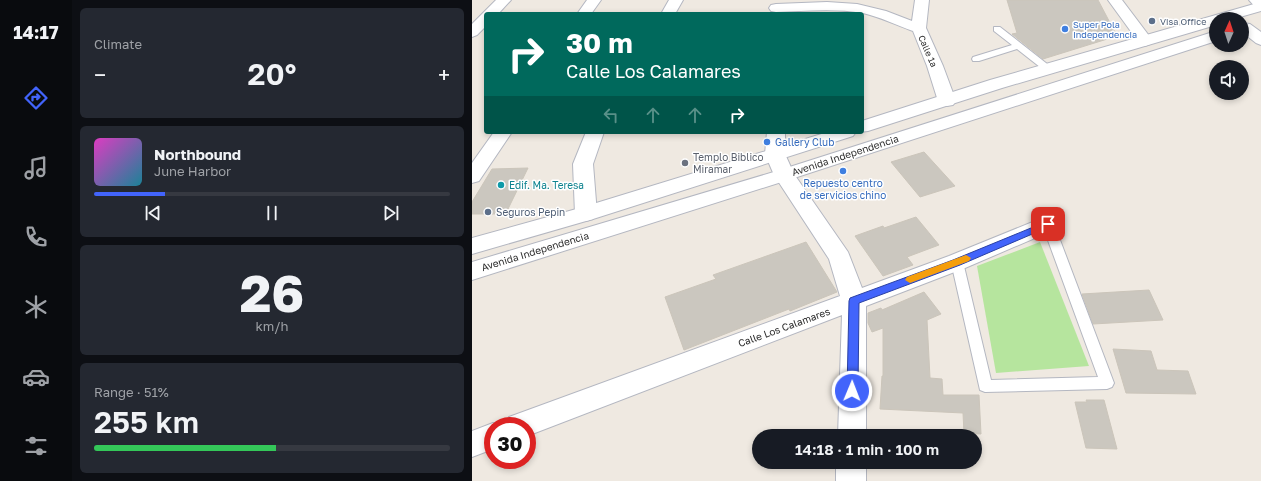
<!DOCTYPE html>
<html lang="en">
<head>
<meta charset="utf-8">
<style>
	body { margin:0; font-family:"Golos Text",sans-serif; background:#242831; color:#f1f3f6; height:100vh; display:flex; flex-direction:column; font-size:15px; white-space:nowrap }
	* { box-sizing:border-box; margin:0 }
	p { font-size:13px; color:#9ea1a6 }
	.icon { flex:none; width:22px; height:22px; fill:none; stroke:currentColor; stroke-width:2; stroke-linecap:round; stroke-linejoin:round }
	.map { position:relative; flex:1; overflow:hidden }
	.side { display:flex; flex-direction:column; gap:8px; padding:8px; background:#0d0f14; width:400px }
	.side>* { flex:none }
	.guide { position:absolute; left:12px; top:12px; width:380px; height:122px; border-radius:4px; box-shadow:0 2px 6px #0003; background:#00695c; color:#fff; overflow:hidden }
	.needle { width:26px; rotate:3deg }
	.controls { position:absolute; left:737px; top:12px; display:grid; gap:8px }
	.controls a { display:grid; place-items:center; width:40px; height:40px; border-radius:50%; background:#171b24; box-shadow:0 2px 6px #0003; font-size:20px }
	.speed { position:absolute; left:12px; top:417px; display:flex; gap:8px; font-size:20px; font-weight:700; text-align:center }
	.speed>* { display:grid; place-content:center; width:52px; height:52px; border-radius:50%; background:#171b24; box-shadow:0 2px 6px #0003; line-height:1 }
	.speed .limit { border:6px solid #d22; background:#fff; color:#111 }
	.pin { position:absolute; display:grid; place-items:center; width:34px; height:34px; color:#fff; margin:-17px; border-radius:8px; box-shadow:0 2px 6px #0006 }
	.me { position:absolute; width:44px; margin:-22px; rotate:1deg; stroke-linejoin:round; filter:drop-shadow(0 0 3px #0008) }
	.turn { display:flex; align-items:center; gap:14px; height:84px; padding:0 16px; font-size:18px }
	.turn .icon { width:52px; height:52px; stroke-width:2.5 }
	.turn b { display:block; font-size:28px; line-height:34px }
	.lanes { display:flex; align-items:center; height:38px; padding:0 16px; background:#0003; justify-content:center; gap:20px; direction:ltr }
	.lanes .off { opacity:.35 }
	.big { font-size:30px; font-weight:600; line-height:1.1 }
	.side .widget { flex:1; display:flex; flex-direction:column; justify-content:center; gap:6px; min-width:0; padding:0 14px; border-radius:6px; background:#242831 }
	.side .dial { align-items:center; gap:0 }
	.dial b { font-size:52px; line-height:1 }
	.song { display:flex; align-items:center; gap:12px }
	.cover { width:48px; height:48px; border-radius:6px; background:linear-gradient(135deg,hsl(310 70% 55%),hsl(190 70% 35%)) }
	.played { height:4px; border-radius:2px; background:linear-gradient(90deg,#4264fb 20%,#363941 20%) }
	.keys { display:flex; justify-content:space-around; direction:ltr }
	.heat { display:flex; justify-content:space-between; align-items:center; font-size:22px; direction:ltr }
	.charge { height:6px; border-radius:3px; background:linear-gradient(90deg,#34c759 51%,#363941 0) }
	.trip { position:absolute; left:280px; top:429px; width:230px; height:40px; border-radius:20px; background:#171b24; box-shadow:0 2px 6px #0003; font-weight:600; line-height:40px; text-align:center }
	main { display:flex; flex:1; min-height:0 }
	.tabs { display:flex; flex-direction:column; width:72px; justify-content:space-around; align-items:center; background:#090b0e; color:#9ea1a6 }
	.tabs .icon { width:28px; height:28px }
	.tabs .selected { color:#4264fb }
	.tabs b { font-size:18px; color:#f1f3f6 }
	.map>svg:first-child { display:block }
</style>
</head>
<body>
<main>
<nav class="tabs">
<b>14:17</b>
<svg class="icon selected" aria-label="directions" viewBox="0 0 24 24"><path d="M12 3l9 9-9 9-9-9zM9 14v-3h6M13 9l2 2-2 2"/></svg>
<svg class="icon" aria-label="music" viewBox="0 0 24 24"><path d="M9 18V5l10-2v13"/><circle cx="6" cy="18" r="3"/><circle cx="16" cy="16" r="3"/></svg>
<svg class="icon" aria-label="phone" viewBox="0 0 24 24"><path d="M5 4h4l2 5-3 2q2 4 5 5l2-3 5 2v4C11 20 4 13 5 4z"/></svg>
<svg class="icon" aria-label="climate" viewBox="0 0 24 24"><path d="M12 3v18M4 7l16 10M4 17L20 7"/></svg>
<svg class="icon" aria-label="car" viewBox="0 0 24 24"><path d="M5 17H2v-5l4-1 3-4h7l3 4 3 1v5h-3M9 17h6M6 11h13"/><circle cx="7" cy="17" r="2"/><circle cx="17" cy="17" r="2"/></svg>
<svg class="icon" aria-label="filters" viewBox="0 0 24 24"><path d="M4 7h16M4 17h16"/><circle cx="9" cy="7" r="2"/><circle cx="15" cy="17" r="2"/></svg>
</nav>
<section class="side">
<div class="widget"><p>Climate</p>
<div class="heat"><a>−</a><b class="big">20°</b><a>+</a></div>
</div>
<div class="widget">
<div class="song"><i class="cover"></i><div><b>Northbound</b><p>June Harbor</p></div></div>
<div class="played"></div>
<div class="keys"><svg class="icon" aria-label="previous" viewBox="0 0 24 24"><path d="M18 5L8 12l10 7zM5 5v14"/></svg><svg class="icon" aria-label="pause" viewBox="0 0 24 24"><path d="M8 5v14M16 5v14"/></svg><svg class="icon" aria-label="next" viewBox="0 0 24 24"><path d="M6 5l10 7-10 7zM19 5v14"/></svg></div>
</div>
<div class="widget dial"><b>26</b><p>km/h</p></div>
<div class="widget"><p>Range · 51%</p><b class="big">255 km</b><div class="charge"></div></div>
</section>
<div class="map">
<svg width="789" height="481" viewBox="0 0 789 481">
	<rect width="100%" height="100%" fill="#efe9e1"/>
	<path fill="#b6e59e" d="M568 242 617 366 524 373 505 266Z"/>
	<path fill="#cbc7bf" stroke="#cbc5ba" d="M535 0H626L645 36 571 59 540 34 545 33Z
		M452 152 483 186 448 197 419 162Z
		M56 168 36 209 30 214H0V202L20 169Z
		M444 217 467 245 435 257 441 265 411 276 383 236 411 226 412 228Z
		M334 242 365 292 318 311 317 309 212 350 193 297 244 279 241 275Z
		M677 290 691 320 621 324 610 294Z
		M452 292 469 314 455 320 458 378 470 379 471 395H507L509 434 492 433 491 413 408 409 410 376H411V328L400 332 396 323V313L409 308 410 310Z
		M641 349 679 351 685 370 716 371 724 394 654 393Z
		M614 400H632L645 449 614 448 603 402H615Z"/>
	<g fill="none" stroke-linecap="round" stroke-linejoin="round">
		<defs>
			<path id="lane" d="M522 27H528L579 67 580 69 579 71H573L545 49 507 61H501L500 59 501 57 540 45 522 31Z
				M576 220 580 221 582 224 642 383 640 387 635 389 513 392 508 390 479 262 481 259 485 257 489 259 491 262 519 380 626 377 570 224 572 221Z"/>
			<path id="street" d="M24 0H39L26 14H14V26L5 35 0 37V24Z
				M115 0H129L119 14H105Z
				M197 0H211L203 14H189Z
				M443 0H457L454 28 471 66 484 101 481 105 475 106 469 105 466 101 455 66 441 31C424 25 408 17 391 13 363 8 332 11 304 12L299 11 297 8 299 5 304 4 355 2 385 4 414 11 440 21Z
				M636 0H650L681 41 678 44 673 46 668 44Z
				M777 0H789V9L784 8Z
				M770 23 778 24 789 32V45L784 43 770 32Z
				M22 132H40L7 181 0 183V163Z
				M114 132H132L121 164 125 214 121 219 114 221 107 219 103 214 101 164Z
				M295 132H313V154L322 174 376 252 390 288 477 256 568 219 576 217 584 219 587 224 584 229 493 268 394 306V436H366L370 315 55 436V426H33L37 417 368 296 357 259 302 175 293 154Z
				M21 423 29 426H21V449L0 457V431Z
				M364 462H394V481H364Z"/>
			<path id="secondary" d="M789 2V11L761 19H744V25L530 88 396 131 388 132H390V121L518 80Z
				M744 31V41L319 179 0 280V262L305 171Z
				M356 132H384L381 136 121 219 0 254V238L108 208Z"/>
		</defs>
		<use href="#lane" stroke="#b4b7c1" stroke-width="2"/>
		<use href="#street" stroke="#b4b7c1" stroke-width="2"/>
		<use href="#secondary" stroke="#b4b7c1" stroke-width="2"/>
		<use href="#lane" fill="#fff" fill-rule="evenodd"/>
		<use href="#street" fill="#fff" fill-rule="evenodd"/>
		<use href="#secondary" fill="#fff" fill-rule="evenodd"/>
	</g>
	<path fill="#4264fb" stroke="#2b41a3" d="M576 221 580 224 579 226 488 265 387 303 386 391 384 394 380 396 376 394 375 391 377 301 378 298 481 260Z"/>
	<path fill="#f59e0b" d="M494 255 499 258 497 261 438 283 433 280 435 277Z"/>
	<g fill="#5c6f8a" stroke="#fff" stroke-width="1.5">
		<circle cx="680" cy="21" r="4"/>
		<circle cx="16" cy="212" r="4"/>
	</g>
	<g fill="#3f7fe0" stroke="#fff" stroke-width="1.5">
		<circle cx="593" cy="29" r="4"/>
		<circle cx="295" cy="142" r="4"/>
		<circle cx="371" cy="171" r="4"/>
	</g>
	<circle fill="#6b7280" stroke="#fff" stroke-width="1.5" cx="213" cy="163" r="4"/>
	<circle fill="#0f9aa8" stroke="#fff" stroke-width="1.5" cx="29" cy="185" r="4"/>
	<g text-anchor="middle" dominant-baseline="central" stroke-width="3" stroke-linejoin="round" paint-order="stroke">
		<g font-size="9" fill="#4e5e75" stroke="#fff" text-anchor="start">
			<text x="688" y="21">Visa Office</text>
		</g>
		<g font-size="9" fill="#366cbe" stroke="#fff" text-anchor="start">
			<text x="601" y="24">Super Pola<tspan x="601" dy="10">Independencia</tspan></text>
		</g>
		<g font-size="9" fill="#2e2e2e" stroke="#fff">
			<text transform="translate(456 51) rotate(66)">Calle 1a</text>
		</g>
		<g font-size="10" fill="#366cbe" stroke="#fff" text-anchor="start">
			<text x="303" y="142">Gallery Club</text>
			<text x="371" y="183" text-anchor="middle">Repuesto centro<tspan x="371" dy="12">de servicios chino</tspan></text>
		</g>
		<g font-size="10" fill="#2e2e2e" stroke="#fff">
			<text transform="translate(373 155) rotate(-18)">Avenida Independencia</text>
			<text transform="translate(63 251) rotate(-17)">Avenida Independencia</text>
			<text transform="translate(312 327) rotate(-20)">Calle Los Calamares</text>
		</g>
		<g font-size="10" fill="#5b616d" stroke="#fff" text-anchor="start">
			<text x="221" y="157">Templo Biblico<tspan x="221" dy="12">Miramar</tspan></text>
		</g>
		<g font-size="10" fill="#0d838f" stroke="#fff" text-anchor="start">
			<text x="37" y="185">Edif. Ma. Teresa</text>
		</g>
		<g font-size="10" fill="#4e5e75" stroke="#fff" text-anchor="start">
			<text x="24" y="212">Seguros Pepin</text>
		</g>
	</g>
</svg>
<div class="controls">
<a><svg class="needle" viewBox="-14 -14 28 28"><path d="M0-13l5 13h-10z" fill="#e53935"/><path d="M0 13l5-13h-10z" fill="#9ea1a6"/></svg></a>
<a><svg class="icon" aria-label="sound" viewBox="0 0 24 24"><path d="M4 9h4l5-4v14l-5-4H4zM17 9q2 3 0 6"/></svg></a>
</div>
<div class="speed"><div class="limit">30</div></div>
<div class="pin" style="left:576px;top:224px;background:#d93025"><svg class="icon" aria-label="arrive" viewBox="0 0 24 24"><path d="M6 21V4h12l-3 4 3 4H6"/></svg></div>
<svg class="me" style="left:380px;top:391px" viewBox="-20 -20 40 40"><circle r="17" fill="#4264fb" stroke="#fff" stroke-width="3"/><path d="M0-11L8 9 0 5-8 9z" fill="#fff"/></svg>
<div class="trip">14:18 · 1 min · 100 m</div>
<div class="guide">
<div class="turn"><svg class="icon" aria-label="right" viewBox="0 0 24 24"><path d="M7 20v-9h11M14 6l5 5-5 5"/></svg><div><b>30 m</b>Calle Los Calamares</div></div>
<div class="lanes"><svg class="icon off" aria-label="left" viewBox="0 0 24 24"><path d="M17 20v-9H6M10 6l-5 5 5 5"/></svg><svg class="icon off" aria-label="ahead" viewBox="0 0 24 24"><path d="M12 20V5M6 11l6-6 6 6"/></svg><svg class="icon off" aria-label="ahead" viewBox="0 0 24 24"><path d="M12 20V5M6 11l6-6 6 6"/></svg><svg class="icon" aria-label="right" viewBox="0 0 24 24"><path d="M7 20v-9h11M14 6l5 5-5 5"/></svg></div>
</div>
</div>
</main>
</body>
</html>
